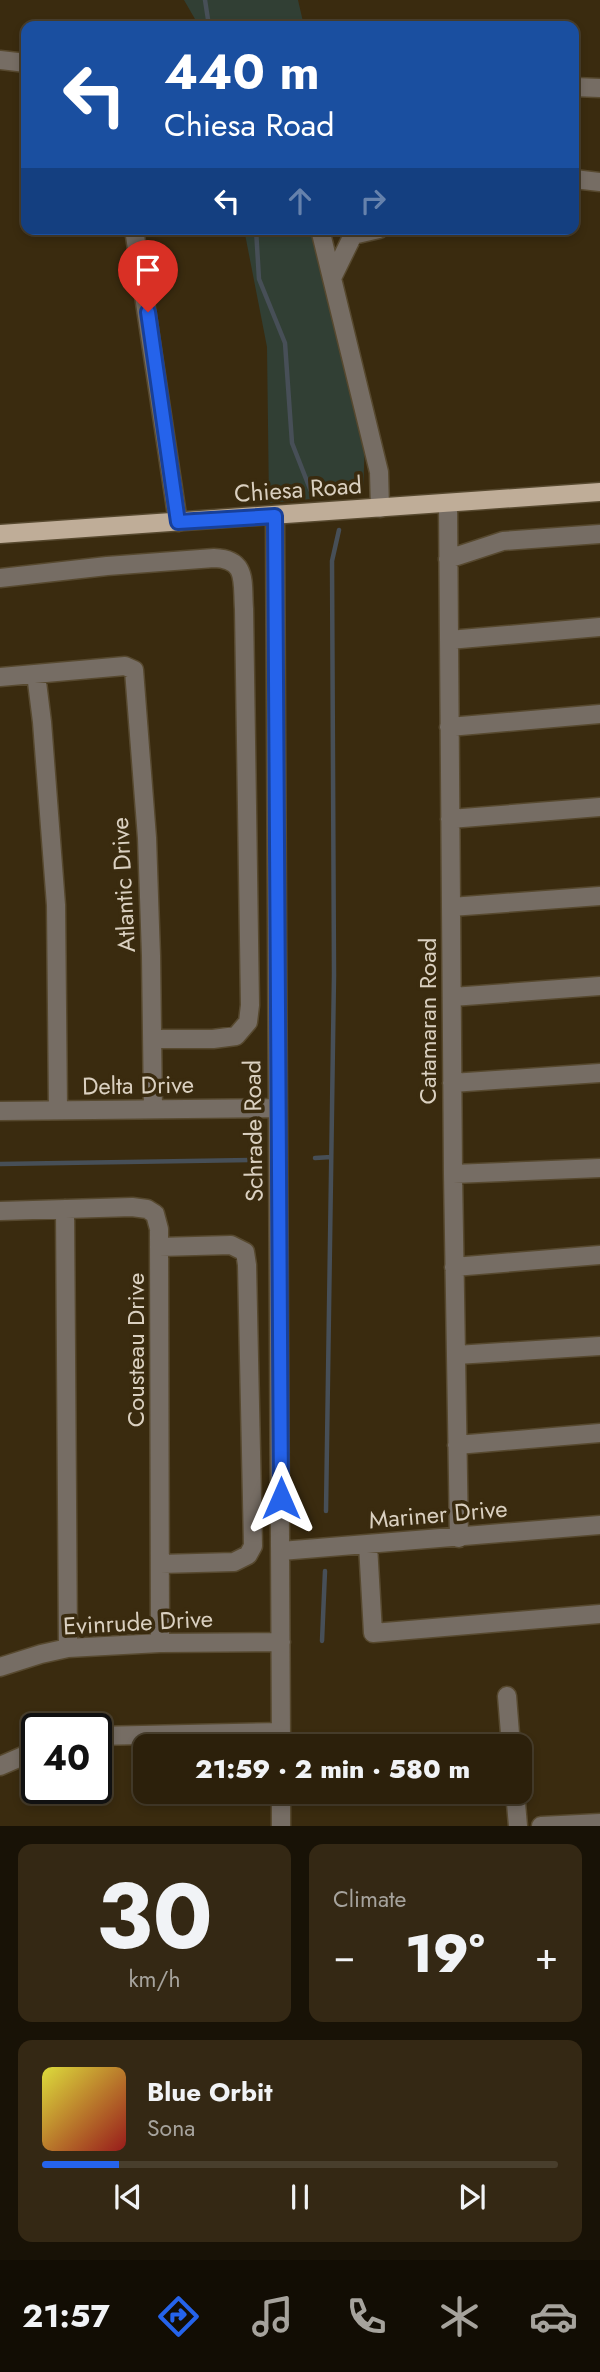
<!DOCTYPE html>
<html lang="en">
<head>
<meta charset="utf-8">
<style>
	body { margin:0; font-family:Jost,sans-serif; background:#342814; color:#f1f3f6; height:100vh; display:flex; flex-direction:column; font-size:26px; white-space:nowrap }
	* { box-sizing:border-box; margin:0 }
	p { font-size:23px; color:#a6a39d }
	.icon { flex:none; width:38px; height:38px; fill:none; stroke:currentColor; stroke-width:2; stroke-linecap:round; stroke-linejoin:round }
	.map { position:relative; height:1826px; overflow:hidden }
	.drawer { display:flex; flex-direction:column; gap:18px; padding:18px; background:#181206; flex:1 }
	.drawer>* { flex:none }
	.guide { position:absolute; left:21px; top:21px; width:558px; height:214px; border-radius:14px; box-shadow:0 4px 10px #0003,0 0 0 2px #483e2c; background:#1a4fa0; color:#fff; overflow:hidden }
	.speed { position:absolute; left:21px; top:1713px; display:flex; gap:14px; font-size:35px; font-weight:700; text-align:center }
	.speed>* { display:grid; place-content:center; width:91px; height:91px; border-radius:50%; background:#2c200b; box-shadow:0 4px 10px #0003,0 0 0 2px #483e2c; line-height:1 }
	.speed .limit { border:4px solid #111; border-radius:10px; background:#fff; color:#111 }
	.pin { position:absolute; display:grid; place-items:center; width:60px; height:60px; color:#fff; margin:-72px -30px; border-radius:50% 50% 50% 0; rotate:-45deg; box-shadow:0 0 7px #0007 }
	.pin .icon { rotate:45deg }
	.me { position:absolute; width:77px; margin:-38px; rotate:0deg; stroke-linejoin:round; filter:drop-shadow(0 0 5px #0008) }
	.turn { display:flex; align-items:center; gap:24px; height:147px; padding:0 28px; font-size:32px }
	.turn .icon { width:91px; height:91px; stroke-width:2.5 }
	.turn b { display:block; font-size:49px; line-height:60px }
	.lanes { display:flex; align-items:center; height:66px; padding:0 28px; background:#0003; justify-content:center; gap:35px; direction:ltr }
	.lanes .off { opacity:.35 }
	.big { font-size:52px; font-weight:800; line-height:1.1 }
	.drawer .tile { flex:1; display:flex; flex-direction:column; justify-content:center; gap:10px; min-width:0; padding:0 24px; border-radius:14px; background:#342814 }
	.drawer .dial { align-items:center; gap:0 }
	.dial b { font-size:91px; line-height:1 }
	.song { display:flex; align-items:center; gap:21px }
	.cover { width:84px; height:84px; border-radius:10px; background:linear-gradient(135deg,hsl(60 70% 55%),hsl(0 70% 35%)) }
	.played { height:7px; border-radius:4px; background:linear-gradient(90deg,#2563eb 15%,#483e2c 15%) }
	.keys { display:flex; justify-content:space-around; direction:ltr }
	.heat { display:flex; justify-content:space-between; align-items:center; font-size:38px; direction:ltr }
	.drawer .tiles { flex:1; display:grid; gap:18px; grid-template-columns:1fr 1fr }
	.tile:last-child { grid-column:span 2 }
	.trip { position:absolute; left:133px; top:1734px; width:399px; height:70px; border-radius:14px; background:#2c200b; box-shadow:0 4px 10px #0003,0 0 0 2px #483e2c; font-weight:800; line-height:70px; text-align:center }
	.tab-bar { display:flex; height:112px; justify-content:space-around; align-items:center; background:#120d04; color:#a6a39d }
	.tab-bar .icon { width:49px; height:49px }
	.tab-bar .active { color:#2563eb }
	.tab-bar b { font-size:32px; color:#f1f3f6 }
	.map>svg:first-child { display:block }
</style>
</head>
<body>
<div class="map">
<svg width="600" height="1826" viewBox="0 0 600 1826">
	<rect width="100%" height="100%" fill="#3a2b0f"/>
	<path fill="#313f34" d="M184 0H298L304 26H199Z
		M244 229H314L365 441 363 494 269 503 267 347Z"/>
	<g fill="none" stroke-linecap="round" stroke-linejoin="round">
		<path stroke="#474f57" stroke-width="4.5" d="M205 0 209 26
			M256 229 259 279 285 343 292 443 312 494
			M315 1158 331 1157
			M0 1164 251 1160
			M326 1511 334 975 332 561 339 530
			M322 1641 325 1571"/>
		<defs>
			<path id="minor" d="M0 60 26 63
				M574 87 600 88
				M574 179 600 182
				M134 229 178 522
				M320 229 379 472 380 508
				M353 235 379 229
				M332 278 356 229
				M448 504 453 1174 459 1538
				M275 516 281 1746
				M448 559 503 541 600 534
				M0 578 107 566 214 558C248 559 242 582 244 609L250 1005 248 1022 236 1036 213 1039H152
				M449 640 600 627
				M36 674 42 722 56 905 58 1110
				M0 677 125 666 134 670 147 838 151 956 153 1109
				M449 727 600 714
				M450 819 600 807
				M451 907 600 896
				M452 997 600 986
				M452 1083 600 1073
				M0 1111 277 1108
				M453 1174 600 1168
				M65 1209 68 1648
				M0 1211 132 1207 147 1209 155 1214 159 1229 160 1643
				M159 1247 231 1245 245 1252 247 1265 253 1546 248 1555 234 1562 160 1564
				M454 1267 600 1255
				M456 1355 600 1346
				M457 1445 600 1433
				M368 1545 373 1633 600 1614
				M281 1551 600 1525
				M0 1667 41 1654 68 1648 160 1643 281 1642
				M507 1696 511 1746
				M96 1736 281 1732
				M0 1766 37 1750
				M515 1792 518 1826
				M281 1826V1792
				M541 1826 600 1823"/>
			<path id="major" d="M0 534 600 492"/>
		</defs>
		<use href="#minor" stroke="#57492f" stroke-width="21"/>
		<use href="#major" stroke="#57492f" stroke-width="21"/>
		<use href="#minor" stroke="#766d64" stroke-width="18"/>
		<use href="#major" stroke="#bfad98" stroke-width="18"/>
	</g>
	<g fill="none" stroke-linecap="round" stroke-linejoin="round">
		<defs>
			<path id="route" d="M148 312 178 522 275 516 281 1498"/>
		</defs>
		<use href="#route" stroke="#184099" stroke-width="18"/>
		<use href="#route" stroke="#2563eb" stroke-width="12"/>
	</g>
	<g text-anchor="middle" dominant-baseline="central" stroke-width="7" stroke-linejoin="round" paint-order="stroke">
		<g font-size="24" fill="#dad0c0" stroke="#3a2b0f">
			<text transform="translate(298 489) rotate(-4)">Chiesa Road</text>
			<text transform="translate(123 885) rotate(-93)">Atlantic Drive</text>
			<text transform="translate(427 1021) rotate(-90)">Catamaran Road</text>
			<text transform="translate(138 1085) rotate(-1)">Delta Drive</text>
			<text transform="translate(253 1131) rotate(-91)">Schrade Road</text>
			<text transform="translate(135 1350) rotate(-90)">Cousteau Drive</text>
			<text transform="translate(438 1514) rotate(-5)">Mariner Drive</text>
			<text transform="translate(138 1622) rotate(-3)">Evinrude Drive</text>
		</g>
	</g>
</svg>
<div class="speed"><div class="limit">40</div></div>
<div class="pin" style="left:148px;top:312px;background:#d93025"><svg class="icon" aria-label="arrive" viewBox="0 0 24 24"><path d="M6 21V4h12l-3 4 3 4H6"/></svg></div>
<svg class="me" style="left:281px;top:1498px" viewBox="-20 -20 40 40"><path d="M0-17L14 15 0 8-14 15z" fill="#2563eb" stroke="#fff" stroke-width="4"/></svg>
<div class="trip">21:59 · 2 min · 580 m</div>
<div class="guide">
<div class="turn"><svg class="icon" aria-label="left" viewBox="0 0 24 24"><path d="M17 20v-9H6M10 6l-5 5 5 5"/></svg><div><b>440 m</b>Chiesa Road</div></div>
<div class="lanes"><svg class="icon" aria-label="left" viewBox="0 0 24 24"><path d="M17 20v-9H6M10 6l-5 5 5 5"/></svg><svg class="icon off" aria-label="ahead" viewBox="0 0 24 24"><path d="M12 20V5M6 11l6-6 6 6"/></svg><svg class="icon off" aria-label="right" viewBox="0 0 24 24"><path d="M7 20v-9h11M14 6l5 5-5 5"/></svg></div>
</div>
</div>
<section class="drawer">
<div class="tiles">
<div class="tile dial"><b>30</b><p>km/h</p></div>
<div class="tile"><p>Climate</p>
<div class="heat"><a>−</a><b class="big">19°</b><a>+</a></div>
</div>
<div class="tile">
<div class="song"><i class="cover"></i><div><b>Blue Orbit</b><p>Sona</p></div></div>
<div class="played"></div>
<div class="keys"><svg class="icon" aria-label="previous" viewBox="0 0 24 24"><path d="M18 5L8 12l10 7zM5 5v14"/></svg><svg class="icon" aria-label="pause" viewBox="0 0 24 24"><path d="M8 5v14M16 5v14"/></svg><svg class="icon" aria-label="next" viewBox="0 0 24 24"><path d="M6 5l10 7-10 7zM19 5v14"/></svg></div>
</div>
</div>
</section>
<nav class="tab-bar">
<b>21:57</b>
<svg class="icon active" aria-label="directions" viewBox="0 0 24 24"><path d="M12 3l9 9-9 9-9-9zM9 14v-3h6M13 9l2 2-2 2"/></svg>
<svg class="icon" aria-label="music" viewBox="0 0 24 24"><path d="M9 18V5l10-2v13"/><circle cx="6" cy="18" r="3"/><circle cx="16" cy="16" r="3"/></svg>
<svg class="icon" aria-label="phone" viewBox="0 0 24 24"><path d="M5 4h4l2 5-3 2q2 4 5 5l2-3 5 2v4C11 20 4 13 5 4z"/></svg>
<svg class="icon" aria-label="climate" viewBox="0 0 24 24"><path d="M12 3v18M4 7l16 10M4 17L20 7"/></svg>
<svg class="icon" aria-label="car" viewBox="0 0 24 24"><path d="M5 17H2v-5l4-1 3-4h7l3 4 3 1v5h-3M9 17h6M6 11h13"/><circle cx="7" cy="17" r="2"/><circle cx="17" cy="17" r="2"/></svg>
</nav>
</body>
</html>
